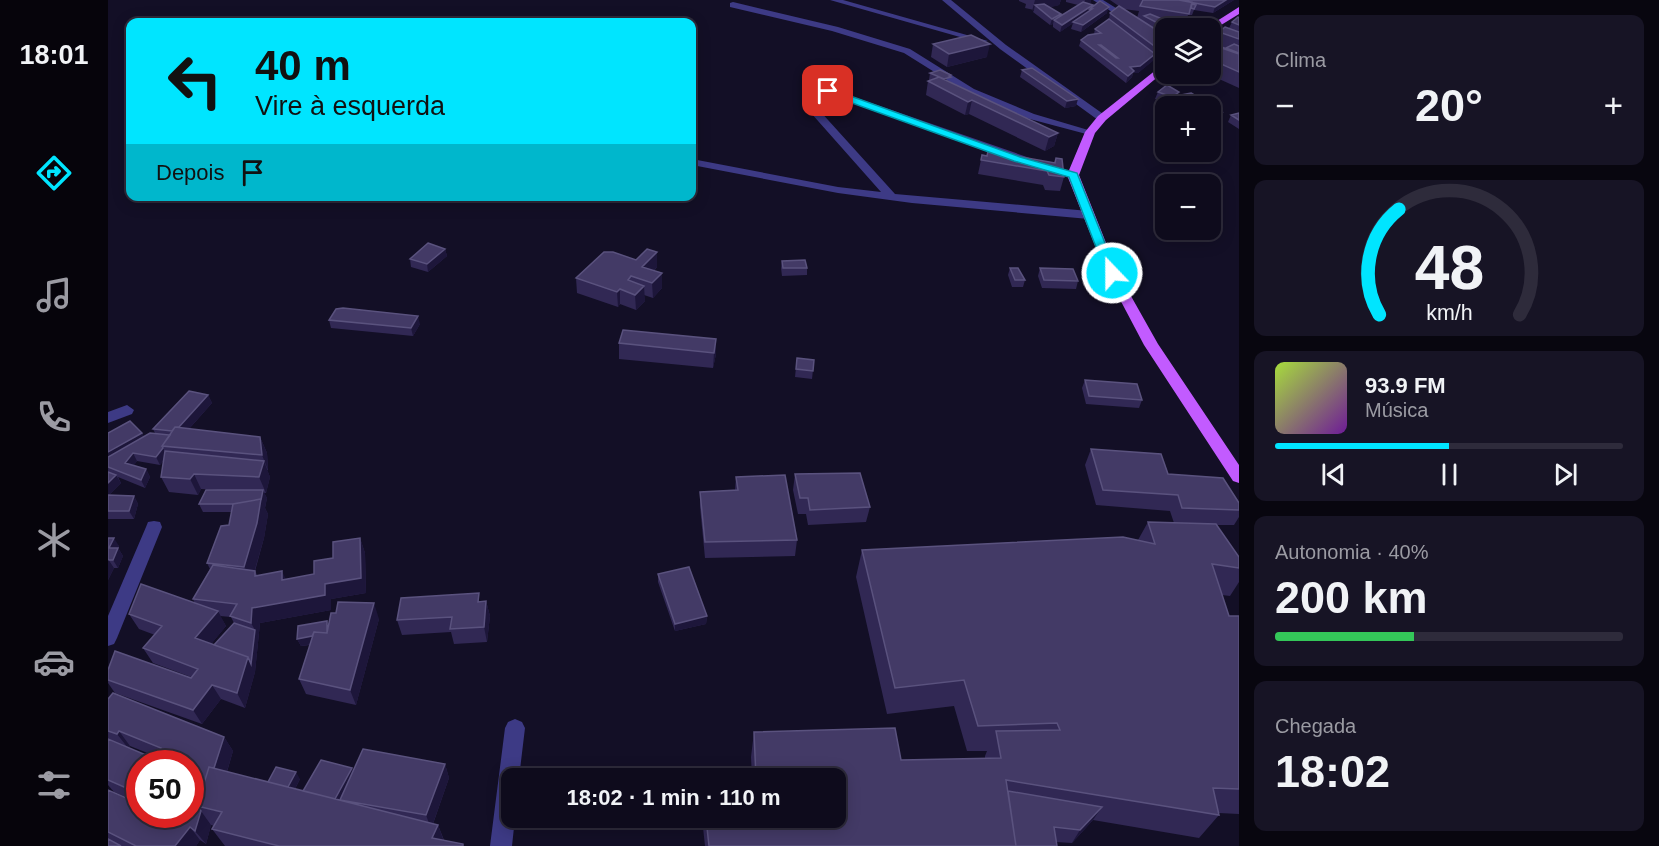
<!DOCTYPE html>
<html lang="pt">
<head>
<meta charset="utf-8">
<style>
	body { margin:0; font-family:Helvetica,sans-serif; background:#171425; color:#f1f3f6; height:100vh; display:flex; flex-direction:column; font-size:22px; white-space:nowrap }
	* { box-sizing:border-box; margin:0 }
	p { font-size:20px; color:#9b9ba3 }
	.icon { flex:none; width:33px; height:33px; fill:none; stroke:currentColor; stroke-width:2; stroke-linecap:round; stroke-linejoin:round }
	.map { position:relative; flex:1; overflow:hidden }
	.panel { display:flex; flex-direction:column; gap:15px; padding:15px; background:#08060f; width:420px }
	.panel>* { flex:none }
	.guide { position:absolute; left:18px; top:18px; width:570px; height:183px; border-radius:12px; box-shadow:0 3px 15px #0003,0 0 0 2px #2e2b3b; background:#00e5ff; color:#111; overflow:hidden }
	.fabs { position:absolute; left:1047px; top:18px; display:grid; gap:12px }
	.fabs a { display:grid; place-items:center; width:66px; height:66px; border-radius:12px; background:#0e0b1c; box-shadow:0 3px 15px #0003,0 0 0 2px #2e2b3b; font-size:30px }
	.speed { position:absolute; left:18px; top:750px; display:flex; gap:12px; font-size:30px; font-weight:700; text-align:center }
	.speed>* { display:grid; place-content:center; width:78px; height:78px; border-radius:50%; background:#0e0b1c; box-shadow:0 3px 15px #0003,0 0 0 2px #2e2b3b; line-height:1 }
	.speed .limit { border:9px solid #d22; background:#fff; color:#111 }
	.pin { position:absolute; display:grid; place-items:center; width:51px; height:51px; color:#fff; margin:-26px; border-radius:12px; box-shadow:0 3px 9px #0006 }
	.me { position:absolute; width:66px; margin:-33px; rotate:338deg; stroke-linejoin:round; filter:drop-shadow(0 0 4px #0008) }
	.turn { display:flex; align-items:center; gap:21px; height:126px; padding:0 30px; font-size:27px }
	.turn .icon { width:78px; height:78px; stroke-width:2.5 }
	.turn b { display:block; font-size:42px; line-height:51px }
	.then { display:flex; align-items:center; height:57px; padding:0 30px; background:#0003; gap:12px; font-size:22px }
	.big { font-size:45px; font-weight:700; line-height:1.1 }
	.panel .tile { flex:1; display:flex; flex-direction:column; justify-content:center; gap:9px; min-width:0; padding:0 21px; border-radius:12px; background:#171425 }
	.panel .dial { align-items:center; gap:0 }
	.dial svg { height:156px; overflow:visible; fill:none; stroke:#2e2b3b; stroke-width:7; stroke-linecap:round; text-anchor:middle }
	.dial text { fill:#f1f3f6; stroke:none }
	.song { display:flex; align-items:center; gap:18px }
	.cover { width:72px; height:72px; border-radius:9px; background:linear-gradient(135deg,hsl(80 70% 55%),hsl(280 70% 35%)) }
	.played { height:6px; border-radius:3px; background:linear-gradient(90deg,#00e5ff 50%,#2e2b3b 50%) }
	.keys { display:flex; justify-content:space-around; direction:ltr }
	.heat { display:flex; justify-content:space-between; align-items:center; font-size:33px; direction:ltr }
	.charge { height:9px; border-radius:4px; background:linear-gradient(90deg,#34c759 40%,#2e2b3b 0) }
	.trip { position:absolute; left:393px; top:768px; width:345px; height:60px; border-radius:12px; background:#0e0b1c; box-shadow:0 3px 15px #0003,0 0 0 2px #2e2b3b; font-weight:700; line-height:60px; text-align:center }
	main { display:flex; flex:1; min-height:0 }
	.tabs { display:flex; flex-direction:column; width:108px; justify-content:space-around; align-items:center; background:#06040b; color:#9b9ba3 }
	.tabs .icon { width:42px; height:42px }
	.tabs .active { color:#00e5ff }
	.tabs b { font-size:27px; color:#f1f3f6 }
	.map>svg:first-child { display:block }
</style>
</head>
<body>
<main>
<nav class="tabs">
<b>18:01</b>
<svg class="icon active" aria-label="directions" viewBox="0 0 24 24"><path d="M12 3l9 9-9 9-9-9zM9 14v-3h6M13 9l2 2-2 2"/></svg>
<svg class="icon" aria-label="music" viewBox="0 0 24 24"><path d="M9 18V5l10-2v13"/><circle cx="6" cy="18" r="3"/><circle cx="16" cy="16" r="3"/></svg>
<svg class="icon" aria-label="phone" viewBox="0 0 24 24"><path d="M5 4h4l2 5-3 2q2 4 5 5l2-3 5 2v4C11 20 4 13 5 4z"/></svg>
<svg class="icon" aria-label="climate" viewBox="0 0 24 24"><path d="M12 3v18M4 7l16 10M4 17L20 7"/></svg>
<svg class="icon" aria-label="car" viewBox="0 0 24 24"><path d="M5 17H2v-5l4-1 3-4h7l3 4 3 1v5h-3M9 17h6M6 11h13"/><circle cx="7" cy="17" r="2"/><circle cx="17" cy="17" r="2"/></svg>
<svg class="icon" aria-label="filters" viewBox="0 0 24 24"><path d="M4 7h16M4 17h16"/><circle cx="9" cy="7" r="2"/><circle cx="15" cy="17" r="2"/></svg>
</nav>
<div class="map">
<svg width="1131" height="846" viewBox="0 0 1131 846">
	<rect width="100%" height="100%" fill="#130f26"/>
	<g fill="none" stroke-linecap="round" stroke-linejoin="round">
		<path fill="#3d3a85" fill-rule="evenodd" d="M722 0H735L880 41 873 43Z
			M834 0H843L898 45 998 116V120H990L892 49Z
			M985 0H995L1058 39V46Z
			M625 2 730 27 802 49 866 89 926 114 987 132 982 135 918 118 860 93 796 53 724 31 622 7V3Z
			M720 88 971 175 965 178 905 161 719 94 707 96 705 99 711 110 787 194 981 211 987 215 981 219 804 203 730 193 584 165V159L730 187 773 192 703 113 695 99 700 91Z
			M19 405 26 410 24 414 0 423V412Z
			M46 521 52 522 54 527 9 638 6 644 0 646V616L38 527 40 522Z
			M407 719 414 722 417 728 411 778H404V818H407L404 846H382L397 728 400 722Z"/>
		<path fill="#c25bff" fill-rule="evenodd" d="M1131 7V14L1105 30 1098 28Z
			M1058 62V70L998 120 987 133 971 175 1010 273 1050 344 1131 465V483L1125 481 1036 345 998 273 959 175 977 132 990 116Z"/>
	</g>
	<path fill="#312854" fill-rule="evenodd" d="M911 0H954H953L951 5 942 7 953 14 952 17 970 5 958 2V0H983V2L980 4 985 5 984 7 999 13 973 32 963 29 965 23 952 32 945 27V24L942 25 925 12 926 10 917 8 918 4 911 1Z
		M1002 0H1126L1105 13 1086 10 1084 15H1080L1076 27 1070 25 1076 28H1058V48L1056 51 1030 73H1025L1024 77 1018 83 971 46 973 40 986 34 987 29 1001 19 1002 13 1029 18 1031 11 1015 9Z
		M1131 18V88L1100 74H1102V43L1106 44 1111 32 1121 28 1124 22Z
		M825 44 879 57 839 67 823 57Z
		M914 70 968 106 957 108 912 77Z
		M822 73 950 133 946 146 937 151 861 114 857 115 818 95 820 81 823 80H821Z
		M1059 85 1071 92 1069 96 1083 93 1114 112 1108 126 1102 127V106H1058V119L1052 115 1057 102 1047 99 1050 92Z
		M1131 113V129L1120 122 1123 115Z
		M874 155 946 163 948 158 956 177 952 191 937 190 935 185 870 174Z
		M337 249 339 256 320 272 303 267 302 259Z
		M674 261 699 268V275L674 276 673 268Z
		M549 267 546 271 554 273V288L545 298 536 295 537 301 528 310 512 304 510 307 469 293 468 278Z
		M902 268 917 280 915 287H904L900 275Z
		M932 268 970 281 968 289 934 288 930 276Z
		M221 320 312 324 305 336 223 328Z
		M608 339V354L605 368 511 359V343Z
		M689 358 706 360 704 379 687 377Z
		M977 380 1034 400 1031 408 978 404 974 388Z
		M100 395 104 403 81 429 152 437 159 453 160 470H159L162 477 158 493H156L159 498 157 508 160 514 156 538 147 571 149 575 178 579 206 574 225 558 252 538 257 553 258 593 223 599V610L152 623 147 672 137 708 113 699 94 724 7 693 0 683V670L83 677 45 663 35 648 47 635 31 629 21 614 87 604 85 599 102 569 99 563 121 525 124 512H95L91 504 110 490 93 489 90 495 61 492 53 477 56 460 52 465 29 461 26 465 38 469 42 477 37 488 10 477 13 483 1 495 26 496 30 504 26 519H0V433H34L36 437 47 433 45 429ZM112 616 123 617 126 623 106 645 103 644 118 626Z
		M983 449 1060 474 1131 503V517L1126 525H1108L1131 557V582L1122 596 1114 595 1121 616H1131V814L1111 813V815L1091 838 985 820 964 843 948 842 949 846H597L594 818H728V778H644L643 757 646 732 793 760 877 759V756L879 751H859L846 706 779 714 748 577 754 550 1030 540 1040 522 1066 523 1062 511 988 505 977 465Z
		M687 474 762 507 758 522 700 525 698 514H690L685 490Z
		M628 477 689 540 687 556 597 558 592 507V492L627 490Z
		M0 538 11 546 10 548 15 556 10 568H6L0 580Z
		M550 574 599 616 598 624 567 631 550 582Z
		M373 601H378L382 616 379 642 346 644 343 632 294 635 289 620Z
		M228 613 271 619 248 705 198 694 191 679 202 645 193 646 189 639 219 621 221 624Z
		M0 699 116 737 125 751 119 772 160 782 192 779 187 789 195 791 244 768 245 771 337 764 341 778 325 824 330 825 336 840 356 846H117L104 829 106 826 103 825 98 844 92 840 88 846H0V790L32 814H82V764H32V803L6 792 0 785ZM22 746 47 756 45 758 20 748Z"/>
	<path fill="#1d163a" d="M927 0H954H953L951 5 948 6 932 9 927 5 926 10 924 11Z
		M977 0H983V2L975 7Z
		M1118 0H1126L1105 13 1107 7Z
		M985 5 984 9H982L981 13 952 32 954 25Z
		M1001 7 999 13 973 32 975 25Z
		M953 14 951 21 946 20 945 24 942 25 944 19Z
		M1058 41V48L1056 51 1045 61 1049 48Z
		M882 44 879 57 839 67 841 54Z
		M1047 54 1045 61 1030 73H1025L1024 77 1018 83 1022 67Z
		M970 99 968 106 957 108 959 101Z
		M864 100 861 114 857 115 860 102Z
		M1114 112 1108 126 1102 127 1103 115Z
		M950 133 946 146 937 151 941 137Z
		M337 249 339 256 320 272 319 264Z
		M549 252V267L536 280 534 267Z
		M554 273V288L545 298 544 283Z
		M536 286 537 301 528 310 527 295Z
		M512 289V304L510 307 509 292Z
		M310 316 312 324 305 336 303 328Z
		M608 339V354L605 368 606 353Z
		M100 395 104 403 71 440 67 432Z
		M34 433 38 441 0 463V452Z
		M152 437 159 453 160 470 154 455Z
		M55 448 59 456 52 465 48 457Z
		M25 453 29 461 22 471 17 463Z
		M156 461 162 477 158 493 151 477Z
		M38 469 42 477 37 488 33 480Z
		M86 474 93 489 90 495 82 479Z
		M8 475 13 483 0 496V483Z
		M155 490 159 498 157 508 160 514 156 538 143 583 136 567Z
		M26 496 30 504 26 519 21 511Z
		M6 538 11 546 10 548 15 556 10 568 5 560 1 548Z
		M252 538 257 553 258 593 223 599V610L152 623 147 672 137 708 129 693 147 630 143 623 144 608 217 584Z
		M0 559 6 568 0 580Z
		M174 571 181 586 174 580Z
		M378 601 382 616 379 642 376 627Z
		M266 603 271 619 248 705 242 690Z
		M110 611 118 626 96 653 87 638Z
		M599 616 598 624 567 631V624Z
		M219 621 222 628V641L193 646 189 639Z
		M104 685 113 699 94 724 85 710Z
		M11 731 22 746 20 748 9 734Z
		M116 737 125 751 107 811 95 807Z
		M68 756 73 764H61Z
		M337 764 341 778 323 829 318 815Z
		M244 768 247 775 234 800 225 803Z
		M188 772 192 779 179 804 175 797Z
		M994 807 985 820 964 843 972 830Z
		M93 811 103 825 98 844 87 831Z
		M330 825 337 844 324 838Z
		M82 827 92 840 88 846H67Z"/>
	<path fill="#433a66" stroke="#5a527e" stroke-width="1.5" fill-rule="evenodd" d="M1035 0H1071L1084 2 1081 14 1032 6Z
		M1071 0H1118L1107 7Z
		M992 1 1001 7 975 25 965 22 984 9H982Z
		M975 2 985 5 954 25 946 20Z
		M936 4 953 14 944 19 927 5Z
		M1084 4 1088 5 1086 9 1083 8Z
		M1011 6 1058 36V41L1049 48 1002 13Z
		M1042 14 1076 28H1059L1036 16Z
		M1130 17 1131 18V25L1124 22Z
		M1001 19 1047 54 1032 66 1022 67 1026 71 1020 76 973 40 980 35 993 33 987 29ZM991 45H993L1010 58H1008Z
		M1117 27 1131 32V39L1111 32Z
		M863 35 882 44 841 54 825 44Z
		M1102 43 1131 53V54L1102 44Z
		M1102 44 1131 54V72L1102 59Z
		M1126 44 1131 46V53L1118 48Z
		M924 68 970 99 959 101 914 70Z
		M832 70 843 75 841 76 843 77 836 79 822 73Z
		M831 77 950 133 941 137 864 100 860 102 820 81Z
		M1059 85 1071 92 1064 97 1050 92Z
		M1083 93 1114 112 1103 115 1102 106H1065L1057 102 1067 100 1063 97Z
		M1131 113V120L1123 115Z
		M880 151 947 163 948 158 954 159 956 177 941 175 939 171 873 160 874 155 879 156Z
		M320 243 337 249 319 264 302 259Z
		M539 249 549 252 534 267 554 273 544 283 523 276 520 280 536 286 527 295 512 289 509 292 468 278 496 252H505L528 260Z
		M697 260 699 268H675L674 261Z
		M902 268H910L917 280H907Z
		M932 268 965 269 970 281 936 280Z
		M235 308 310 316 303 328 221 320 228 309Z
		M515 330 608 339 606 353 511 343Z
		M689 358 706 360 705 371 688 369Z
		M977 380 1029 384 1034 400 981 396Z
		M81 391 100 395 71 427H67L64 431 45 429Z
		M22 421 34 433 0 452V433Z
		M67 427 152 437 154 455 54 446Z
		M42 433 62 435 54 446 55 448 48 457 25 453 17 463 38 469 33 480 0 467V457Z
		M983 449 1053 454 1060 474 1115 478 1131 503V510L1074 508 1070 495 995 490Z
		M57 451 156 461 151 477 86 474 82 479 53 477Z
		M0 472 8 475 0 483Z
		M752 473 762 507 702 510 700 498H692L687 474Z
		M677 475 689 540 597 542 592 492 630 490 628 477Z
		M98 490H155L153 500V499L125 504H91Z
		M0 495 26 496 21 511H0Z
		M153 499 149 523 136 567 99 563 113 526 121 525 125 504Z
		M1040 522 1108 524 1131 557V568L1104 564 1121 616H1131V789L1105 788 1111 815 898 780 908 846H601L598 818H728V778H648L646 732 787 728 793 760 893 758 888 731 952 730 949 723 870 726 856 680 787 688 754 550 1015 537 1047 544Z
		M0 538H6L1 548H10L5 560H1L0 559Z
		M252 538 253 578 217 584V595L144 608 143 623 122 616 129 604 85 599 105 565 147 571V576L174 571V580L206 574V561L225 558V542Z
		M581 567 599 616 567 624 550 574Z
		M33 584 110 611 87 638 140 657 129 693 104 685 85 710 0 680V670L7 651 83 678 90 669 35 648 54 626 21 614Z
		M371 593 370 602 378 601 376 627 342 629 344 617 289 620 293 598Z
		M230 602 266 603 242 690 191 679 206 632 219 633 223 613H228Z
		M219 621V633L206 632 204 636 189 639 190 626Z
		M126 623 147 630 143 664 140 657 106 645Z
		M5 693 116 737 106 768 101 767 89 806 93 811 87 831 82 827 67 846H28L0 832V790L32 804V814H82V766L85 763 68 756 61 764H32V794L0 780V739L45 758 53 748 11 731 9 734 0 731V699Z
		M255 749 337 764 318 815 232 800Z
		M213 760 244 768 227 799 195 791Z
		M101 767 330 825 324 838 355 844V846H171L104 829 114 812 89 806Z
		M168 767 188 772 180 787 160 782Z
		M900 791 994 807 972 830 946 827 949 846H908Z
		M0 839 13 846H0Z"/>
	<path fill="#00e5ff" stroke="#0095a6" stroke-width="1.5" d="M716 89H723L912 157 969 173 1009 273 1004 276 998 273 961 177 906 161 716 93Z"/>
</svg>
<div class="fabs">
<a><svg class="icon" aria-label="layers" viewBox="0 0 24 24"><path d="M12 4l9 5-9 5-9-5zM3 14l9 5 9-5"/></svg></a>
<a>+</a>
<a>−</a>
</div>
<div class="speed"><div class="limit">50</div></div>
<div class="pin" style="left:720px;top:91px;background:#d93025"><svg class="icon" aria-label="arrive" viewBox="0 0 24 24"><path d="M6 21V4h12l-3 4 3 4H6"/></svg></div>
<svg class="me" style="left:1004px;top:273px" viewBox="-20 -20 40 40"><circle r="17" fill="#00e5ff" stroke="#fff" stroke-width="3"/><path d="M0-11L8 9 0 5-8 9z" fill="#fff"/></svg>
<div class="trip">18:02 · 1 min · 110 m</div>
<div class="guide">
<div class="turn"><svg class="icon" aria-label="left" viewBox="0 0 24 24"><path d="M17 20v-9H6M10 6l-5 5 5 5"/></svg><div><b>40 m</b>Vire à esquerda</div></div>
<div class="then">Depois<svg class="icon" aria-label="arrive" viewBox="0 0 24 24"><path d="M6 21V4h12l-3 4 3 4H6"/></svg></div>
</div>
</div>
<section class="panel">
<div class="tile"><p>Clima</p>
<div class="heat"><a>−</a><b class="big">20°</b><a>+</a></div>
</div>
<div class="tile dial"><svg viewBox="0 0 100 80">
<path d="M14 69A42 42 0 1 1 86 69"/>
<path d="M14 69A42 42 0 0 1 24 15" stroke="#00e5ff"/>
<text x="50" y="56" font-size="32" font-weight="700">48</text>
<text x="50" y="72" font-size="11">km/h</text>
</svg></div>
<div class="tile">
<div class="song"><i class="cover"></i><div><b>93.9 FM</b><p>Música</p></div></div>
<div class="played"></div>
<div class="keys"><svg class="icon" aria-label="previous" viewBox="0 0 24 24"><path d="M18 5L8 12l10 7zM5 5v14"/></svg><svg class="icon" aria-label="pause" viewBox="0 0 24 24"><path d="M8 5v14M16 5v14"/></svg><svg class="icon" aria-label="next" viewBox="0 0 24 24"><path d="M6 5l10 7-10 7zM19 5v14"/></svg></div>
</div>
<div class="tile"><p>Autonomia · 40%</p><b class="big">200 km</b><div class="charge"></div></div>
<div class="tile"><p>Chegada</p><b class="big">18:02</b></div>
</section>
</main>
</body>
</html>
